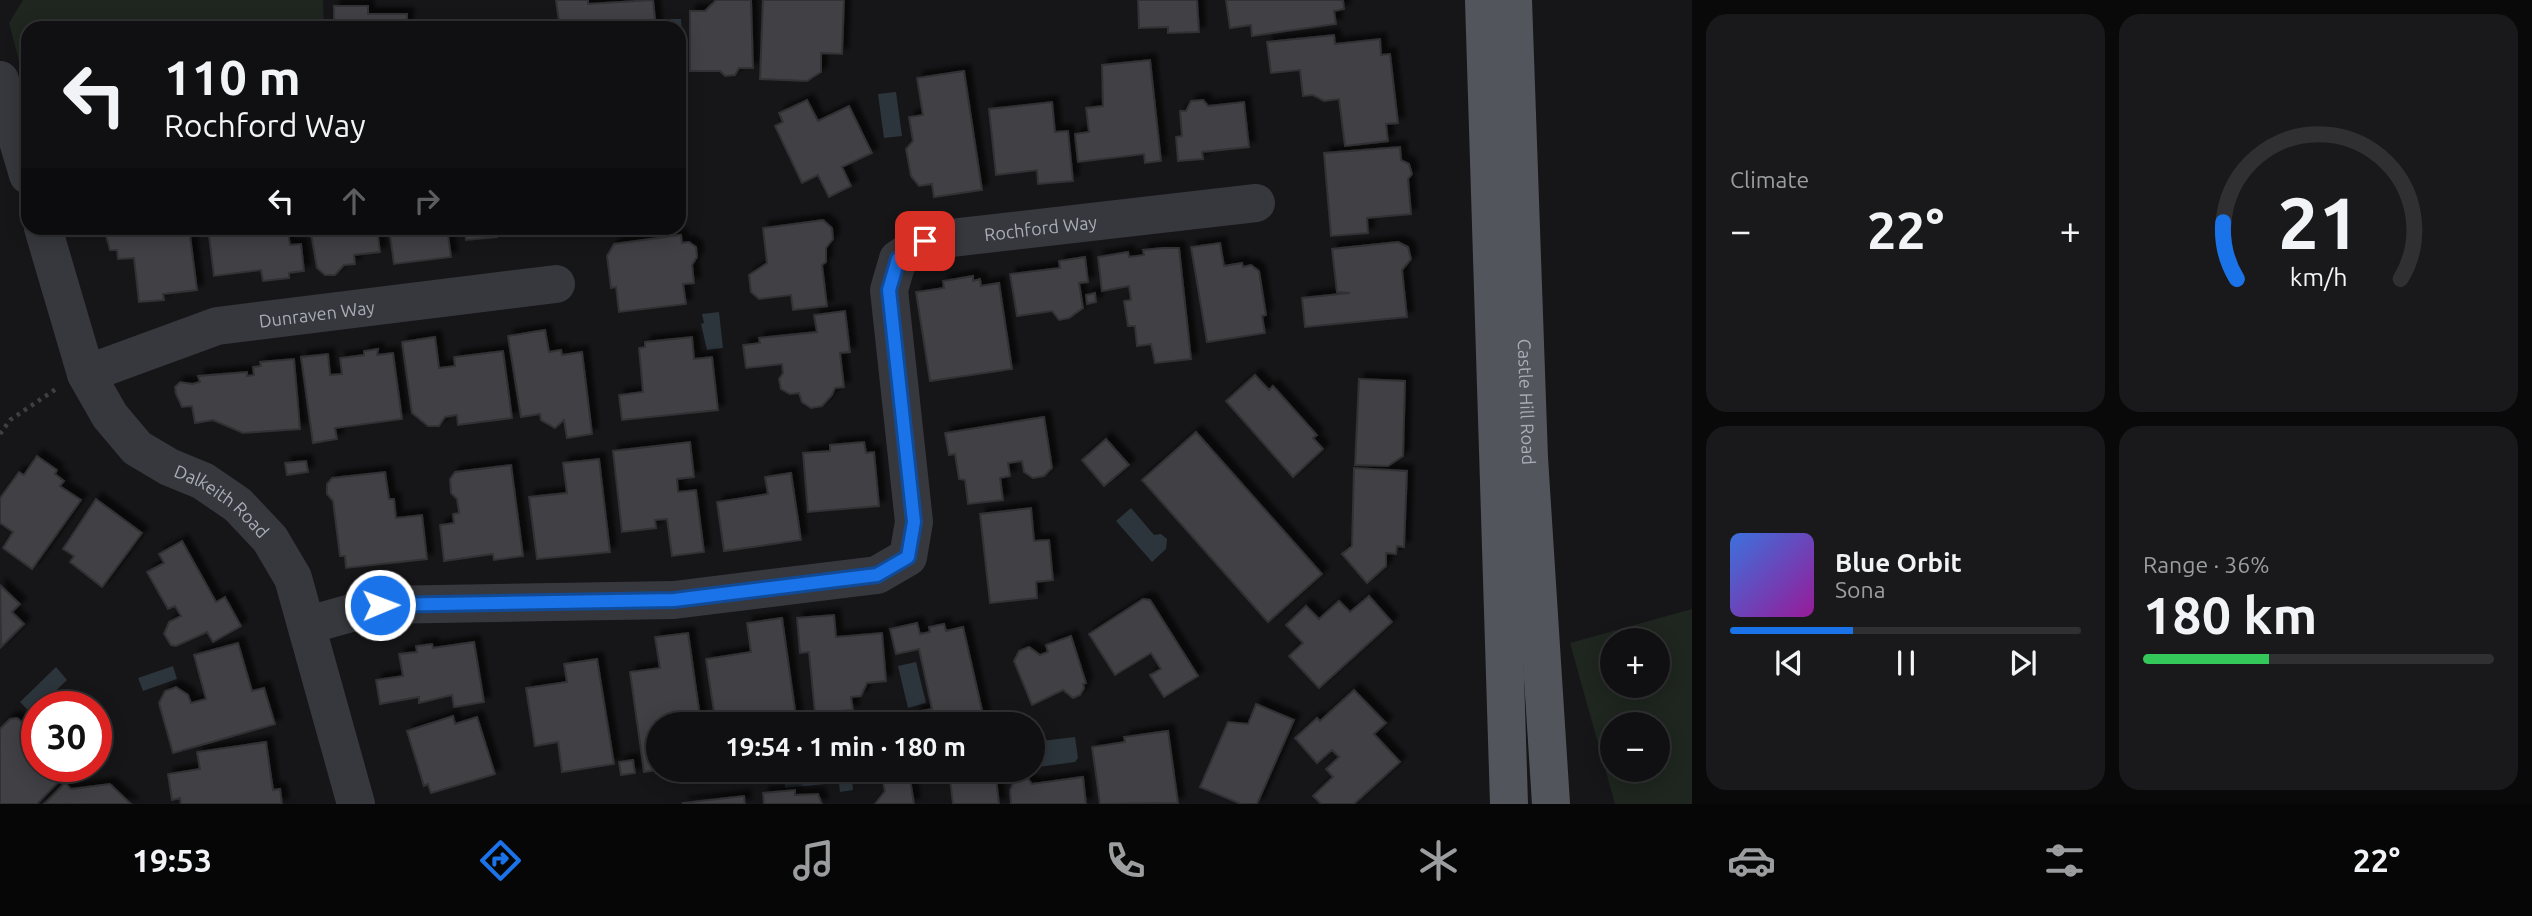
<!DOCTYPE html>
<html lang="en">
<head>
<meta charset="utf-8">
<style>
	body { margin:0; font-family:Ubuntu,sans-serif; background:#19191b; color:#f1f3f6; height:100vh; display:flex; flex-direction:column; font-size:26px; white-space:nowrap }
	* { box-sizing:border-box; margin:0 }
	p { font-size:23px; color:#9c9d9f }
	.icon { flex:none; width:38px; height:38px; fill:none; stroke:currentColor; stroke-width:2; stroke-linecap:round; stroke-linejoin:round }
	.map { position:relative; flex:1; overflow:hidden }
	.sheet { display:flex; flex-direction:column; gap:14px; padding:14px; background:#09090a; width:840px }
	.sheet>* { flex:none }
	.guide { position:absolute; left:21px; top:21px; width:665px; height:214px; border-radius:21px; box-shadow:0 4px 18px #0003,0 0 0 2px #303032; background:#101012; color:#f1f3f6; overflow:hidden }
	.buttons { position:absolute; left:1600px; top:628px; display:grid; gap:14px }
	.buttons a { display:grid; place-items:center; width:70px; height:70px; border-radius:50%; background:#101012; box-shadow:0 4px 18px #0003,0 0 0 2px #303032; font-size:35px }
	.speed { position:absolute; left:21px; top:691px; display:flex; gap:14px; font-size:35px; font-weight:700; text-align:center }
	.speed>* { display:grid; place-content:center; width:91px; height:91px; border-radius:50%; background:#101012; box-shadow:0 4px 18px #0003,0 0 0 2px #303032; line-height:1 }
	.speed .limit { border:10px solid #d22; background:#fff; color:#111 }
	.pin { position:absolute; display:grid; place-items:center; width:60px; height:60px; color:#fff; margin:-30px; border-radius:14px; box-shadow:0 4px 10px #0006 }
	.me { position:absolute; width:77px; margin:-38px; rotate:89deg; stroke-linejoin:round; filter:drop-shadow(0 0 5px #0008) }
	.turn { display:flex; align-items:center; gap:24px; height:147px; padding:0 28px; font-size:32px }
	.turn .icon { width:91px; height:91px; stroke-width:2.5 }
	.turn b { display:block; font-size:49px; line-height:60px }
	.lanes { display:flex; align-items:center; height:66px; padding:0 28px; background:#0003; justify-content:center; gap:35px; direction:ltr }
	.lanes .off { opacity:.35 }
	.big { font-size:52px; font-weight:700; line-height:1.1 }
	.sheet .tile { flex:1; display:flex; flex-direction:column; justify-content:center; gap:10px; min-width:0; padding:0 24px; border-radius:21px; background:#19191b }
	.sheet .dial { align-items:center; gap:0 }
	.dial svg { height:182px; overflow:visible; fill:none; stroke:#303032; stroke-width:7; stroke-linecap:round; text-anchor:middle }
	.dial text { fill:#f1f3f6; stroke:none }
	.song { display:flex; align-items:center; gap:21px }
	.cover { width:84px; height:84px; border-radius:10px; background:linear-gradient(135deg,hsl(220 70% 55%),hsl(300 70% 35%)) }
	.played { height:7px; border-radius:4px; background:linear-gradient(90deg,#1a73e8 35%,#303032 35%) }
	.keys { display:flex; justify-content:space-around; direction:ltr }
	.heat { display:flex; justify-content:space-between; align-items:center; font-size:38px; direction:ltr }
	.charge { height:10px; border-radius:5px; background:linear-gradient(90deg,#34c759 36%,#303032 0) }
	.sheet .tiles { flex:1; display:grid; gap:14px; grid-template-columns:repeat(2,1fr) }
	.trip { position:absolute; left:646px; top:712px; width:399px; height:70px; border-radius:35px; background:#101012; box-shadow:0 4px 18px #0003,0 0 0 2px #303032; font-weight:700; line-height:70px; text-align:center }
	.tab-bar { display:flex; height:112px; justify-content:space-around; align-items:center; background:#060607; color:#9c9d9f }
	.tab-bar .icon { width:49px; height:49px }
	.tab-bar .on { color:#1a73e8 }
	.tab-bar b { font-size:32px; color:#f1f3f6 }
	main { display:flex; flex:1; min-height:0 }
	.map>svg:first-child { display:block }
</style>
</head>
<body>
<main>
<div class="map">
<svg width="1692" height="804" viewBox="0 0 1692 804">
	<defs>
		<filter id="shadow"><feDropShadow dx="6" dy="-6" stdDeviation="2" flood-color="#0009"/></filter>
	</defs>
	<rect width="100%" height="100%" fill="#161618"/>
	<path fill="#1e261f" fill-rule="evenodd" d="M23 0H323L324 28H28V95L9 23Z
		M1692 609V804H1615L1570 643ZM1612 640H1657V686H1612ZM1612 724H1657V770H1612Z"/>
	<path fill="#2c353c" d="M670 19H681L684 90H679V28H671Z
		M896 92 902 136 884 138 878 94Z
		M719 312 723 348 707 350 701 324 704 323 702 314Z
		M1131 508 1154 535 1161 534 1167 539 1166 549 1152 562 1116 521Z
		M916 662 926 703 908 708 898 666Z
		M173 666 177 679 143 691 138 678Z
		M56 667 67 680 32 714 20 702Z
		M1075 737 1078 758 1075 762 1038 767 1033 763V742Z
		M824 770 825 784 785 788 784 773Z
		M841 770H874L875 775 852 780 853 790 840 792 838 774Z"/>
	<path fill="#404145" stroke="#303034" stroke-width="2" filter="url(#shadow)" d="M556 0H588V4L653 0 656 28H560Z
		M716 0H751L753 68H739L735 75 725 76 720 71H690V11H705Z
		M763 0H844L842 54 821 53V72L807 81 760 79Z
		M1138 0H1197L1199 32 1168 33V27L1139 28Z
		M1226 0H1343L1344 9 1334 11 1336 24 1252 36 1251 25 1230 28Z
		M334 6H368V14H407V28H334Z
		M1334 35 1335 44 1380 39 1381 55 1390 54 1398 123 1386 124 1388 141 1345 146 1339 99 1324 101 1313 95 1303 96 1300 70 1271 73 1267 42Z
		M1150 60 1161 161 1145 163 1144 154 1078 162 1075 134 1089 132 1086 108 1103 106 1102 65Z
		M964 71 982 190 934 197 932 184 919 186 911 176 906 149 913 141 909 117 923 115 917 78Z
		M807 100 818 121 849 106 872 153 842 167 851 186 829 197 818 175 802 183 775 126 783 122 779 113Z
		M1203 100 1208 106 1244 102 1249 147 1202 152 1203 159 1178 161 1176 137 1182 136 1180 111H1186L1191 101Z
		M1052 102 1055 132 1068 131 1073 181 1038 184 1037 170 996 175 989 109Z
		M1400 147 1401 160 1409 164 1412 174 1408 179 1411 214 1367 218 1368 233 1331 236 1324 153Z
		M823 220 832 228 833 239 826 248V262L822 265 827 306 793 310 791 295 759 299 751 292 749 275 767 263 763 228Z
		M104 228H169L170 231 172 228H189L197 290 163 294 164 300 139 302 134 258 118 259 117 250H110Z
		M208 228H287L290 245 301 244 304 271 289 273V278L263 281 261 270 214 276Z
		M310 228H377L380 252 354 255 355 264 344 265 335 275H325L317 268Z
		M389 228H447L451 257 394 264Z
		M465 228H501H496L497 237 466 240Z
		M612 228H645L617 231Z
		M681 235 682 243 689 242 696 247 697 257 692 265 694 283 683 284 686 304 619 312 616 287 611 288 607 256 614 244Z
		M1398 242 1408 247 1411 259 1402 270 1407 317 1305 327 1302 298 1350 293 1337 292 1332 249Z
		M1220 243 1224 266 1242 263 1243 267 1251 265 1259 271 1266 315 1262 316 1265 333 1207 342 1191 247Z
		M1163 248H1179L1191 359 1155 363 1151 344 1137 346 1135 326H1128L1124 301 1131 300 1129 286 1102 291 1098 257 1128 252 1129 257 1144 255 1143 250Z
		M1085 257 1088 282 1079 283 1083 308 1069 318 1059 320 1052 311 1017 316 1010 274 1060 268 1059 261Z
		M973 276V281L980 279 981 286 999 283 1012 369 930 381 916 292 944 288 943 281Z
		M1095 293 1096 302 1087 304 1086 295Z
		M845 311 850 352 840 353 844 387 835 388 832 395 822 406 811 408 802 402 799 393 790 394 781 389 779 379 783 373 782 364 746 368 743 345 760 343 759 338 817 332 814 315Z
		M545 330 549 352 561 350 562 355 582 352 592 434 567 438 564 420 555 428 541 420 540 414 521 417 508 336Z
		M435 337 439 368 455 366 454 357 503 351 512 418 458 425 457 415 445 417 439 426H428L412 413 402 342Z
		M692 337 694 359 712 357 718 410 622 420 619 395 643 392 639 348 645 347V342Z
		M378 349 377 355 393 353 402 419 335 428 337 439 313 443 301 357 328 354 330 375 342 374 340 358 364 355V351Z
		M294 359 300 429 243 433 213 420 195 423 192 406 182 407 176 394 175 387 180 382 192 384 200 382 198 376 247 372V376L254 375 253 367 261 366 260 362Z
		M1255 375 1269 390 1273 386 1317 435 1313 438 1323 449 1293 477 1226 401Z
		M1359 379 1405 381 1403 456 1388 466 1355 465Z
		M1044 417 1052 468 1044 476 1033 478 1024 472 1022 461 1008 463 1010 476 1000 478 1003 500 968 504 965 480 959 479 955 454 949 455 945 433Z
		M1196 432 1322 574 1268 622 1142 480Z
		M1106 439 1129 465 1104 486 1082 460Z
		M690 442 694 477 677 479 678 492 696 490 704 552 672 556 667 519 655 520 656 528 622 532 613 451Z
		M864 442 866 453 874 452 879 506 808 512 803 453 830 451V445Z
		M37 456 57 470 55 474 64 481 60 486 81 500 32 569 3 548 13 532 0 523V498L19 472 24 475Z
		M599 459 610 552 537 559 529 497 567 493 563 463Z
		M306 461 308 472 287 475 285 463Z
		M511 465 523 556 494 560 493 554 444 561 440 525 454 523 453 514 459 513 457 499 451 493 450 479 455 472Z
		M1354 468 1407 471 1404 547 1397 546 1396 554 1386 553V566L1367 583 1342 554 1352 546Z
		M385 472 389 499H394L396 518 422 515 427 559 346 568 345 556H340L333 501 327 494V484L332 478Z
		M791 473 801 540 724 551 717 502 768 494 765 477Z
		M96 499 142 533 102 587 70 562 74 556 63 549Z
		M1031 508 1034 541 1049 540 1053 580 1036 582 1037 598 990 603 980 514Z
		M182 541 216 602 225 597 241 626 213 642 207 632 176 646 171 645 164 634 169 622 181 616 175 606 168 609 147 572 164 563 159 554Z
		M0 585 20 604 12 612 24 624 1 647Z
		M1369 596 1392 622 1319 688 1289 656 1303 643 1286 625 1306 606 1319 619 1339 601 1350 612Z
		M1143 599 1150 600 1198 676 1164 697 1150 675 1161 669 1151 653 1115 675 1089 634Z
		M834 615 836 637 882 633 886 681 867 683 861 696 851 697 853 710 815 713 809 652 800 653 797 618Z
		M782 618 797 724H764L763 721 721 724 719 711 714 712 706 659 751 652 747 623Z
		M917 623 920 634 930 632 929 627 944 624 946 631 963 627 984 719 959 724H918L915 712 932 709 919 649 896 654 890 629Z
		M688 633 701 724H658V770L644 772 630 672 660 668 655 637Z
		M1071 636 1086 683 1083 684 1084 688 1080 695 1073 698 1063 690 1032 705 1014 661 1019 651 1029 647 1040 655 1048 652 1046 645Z
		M474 642 484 702 454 707 452 695 419 703V697L380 704 376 680 403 676 399 654 417 652 416 646 432 644 433 648Z
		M238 643 252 691 264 688 275 724 173 753 159 703 165 691 176 687 188 695 191 703 206 699 194 655Z
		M597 659 614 764 562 772 558 742 535 746 526 688 567 682 564 664Z
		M1354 690 1386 723 1374 734 1400 762 1354 804H1321L1313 796 1333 777 1326 769 1339 757 1332 750 1317 763 1295 738 1317 718 1320 721Z
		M1256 704 1294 720 1257 804H1241L1200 787 1228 722 1248 724Z
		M453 716 455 724 477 717 495 774 431 793 428 784 424 786 407 731Z
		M17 718 23 723 25 733 20 737 24 741 37 728V766H52L63 777 37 804H0V729L10 719Z
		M1168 731 1178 803 1100 804 1092 747 1125 742 1124 737Z
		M266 742 273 790 280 789 282 804H181L180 798 172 800 168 774 200 769 197 752Z
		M633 760 635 773 621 775 619 762Z
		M949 770H995L999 804H953Z
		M909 773 914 804H875L885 791 882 777Z
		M1026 776 1032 784 1083 777 1086 804H1011L1010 790 1016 777Z
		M65 783 71 789 110 784 131 804H44Z
		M795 790V795L818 794 822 804H764L763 793Z
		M744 796 745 804H684L683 803Z"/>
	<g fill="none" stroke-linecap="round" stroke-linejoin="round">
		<path stroke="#3d3f44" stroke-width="4.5" stroke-dasharray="3.5 5" stroke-linecap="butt" d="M0 434 10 420 56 389"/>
		<g stroke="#37383d" stroke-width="38">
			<path d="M0 80 28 175"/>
			<path id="s1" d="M43 228 86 374 110 416 137 448 169 467 203 481 238 505 270 539 293 578 356 804"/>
			<path id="s2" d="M86 374 217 326 556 284"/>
			<path id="s3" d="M308 625 380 605 674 600 877 575 908 557 914 522 889 290 898 259 925 241 1256 203"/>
		</g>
		<g stroke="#53555c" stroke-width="38">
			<path d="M1484 0 1509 804"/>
			<path id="s4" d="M1513 0 1529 458 1551 804"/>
		</g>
	</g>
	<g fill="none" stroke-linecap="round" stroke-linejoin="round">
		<defs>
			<path id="route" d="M380 605 674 600 877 575 908 557 914 522 889 290 898 259 925 241"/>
		</defs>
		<use href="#route" stroke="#114b97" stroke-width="18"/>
		<use href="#route" stroke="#1a73e8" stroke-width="12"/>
	</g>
	<g text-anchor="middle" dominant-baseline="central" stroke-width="7" stroke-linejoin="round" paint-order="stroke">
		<g font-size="18" fill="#a8adb8" stroke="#111113">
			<text stroke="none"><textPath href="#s3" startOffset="1059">Rochford Way</textPath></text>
			<text stroke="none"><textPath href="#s2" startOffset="240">Dunraven Way</textPath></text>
			<text stroke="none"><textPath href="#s4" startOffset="402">Castle Hill Road</textPath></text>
			<text stroke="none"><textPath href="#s1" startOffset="343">Dalkeith Road</textPath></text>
		</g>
	</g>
</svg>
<div class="buttons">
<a>+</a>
<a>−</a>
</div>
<div class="speed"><div class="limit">30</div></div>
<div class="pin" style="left:925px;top:241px;background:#d93025"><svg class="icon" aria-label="arrive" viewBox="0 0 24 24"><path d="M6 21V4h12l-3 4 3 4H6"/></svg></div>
<svg class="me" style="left:380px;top:605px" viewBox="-20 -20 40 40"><circle r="17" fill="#1a73e8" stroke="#fff" stroke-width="3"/><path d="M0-11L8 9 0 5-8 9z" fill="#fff"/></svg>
<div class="trip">19:54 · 1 min · 180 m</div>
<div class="guide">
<div class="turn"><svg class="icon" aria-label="left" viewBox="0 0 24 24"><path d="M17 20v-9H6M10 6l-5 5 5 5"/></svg><div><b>110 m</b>Rochford Way</div></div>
<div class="lanes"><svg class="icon" aria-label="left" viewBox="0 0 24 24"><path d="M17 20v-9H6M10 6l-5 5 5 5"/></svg><svg class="icon off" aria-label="ahead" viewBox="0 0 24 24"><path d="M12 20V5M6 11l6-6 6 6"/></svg><svg class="icon off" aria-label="right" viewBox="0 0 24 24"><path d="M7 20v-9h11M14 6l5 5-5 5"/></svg></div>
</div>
</div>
<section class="sheet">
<div class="tiles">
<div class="tile"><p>Climate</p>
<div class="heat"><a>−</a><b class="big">22°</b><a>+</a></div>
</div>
<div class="tile dial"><svg viewBox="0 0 100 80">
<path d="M14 69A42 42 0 1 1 86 69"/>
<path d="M14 69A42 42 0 0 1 8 44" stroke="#1a73e8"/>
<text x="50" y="56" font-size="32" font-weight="700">21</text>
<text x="50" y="72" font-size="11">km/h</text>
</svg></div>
<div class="tile">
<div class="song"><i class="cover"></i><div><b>Blue Orbit</b><p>Sona</p></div></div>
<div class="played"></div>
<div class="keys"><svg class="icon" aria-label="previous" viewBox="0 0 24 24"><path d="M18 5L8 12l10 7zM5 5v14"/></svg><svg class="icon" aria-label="pause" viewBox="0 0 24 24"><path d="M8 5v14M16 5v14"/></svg><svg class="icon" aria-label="next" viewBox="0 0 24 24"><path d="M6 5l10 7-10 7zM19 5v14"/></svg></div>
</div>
<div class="tile"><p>Range · 36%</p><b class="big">180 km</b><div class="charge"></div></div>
</div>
</section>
</main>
<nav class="tab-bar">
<b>19:53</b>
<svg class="icon on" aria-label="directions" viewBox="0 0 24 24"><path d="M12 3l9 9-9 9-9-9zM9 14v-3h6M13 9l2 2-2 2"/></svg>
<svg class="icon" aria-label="music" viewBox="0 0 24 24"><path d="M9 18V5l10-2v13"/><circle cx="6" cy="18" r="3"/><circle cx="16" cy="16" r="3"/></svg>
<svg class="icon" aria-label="phone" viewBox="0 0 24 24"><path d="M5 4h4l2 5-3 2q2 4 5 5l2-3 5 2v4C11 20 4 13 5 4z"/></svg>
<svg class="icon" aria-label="climate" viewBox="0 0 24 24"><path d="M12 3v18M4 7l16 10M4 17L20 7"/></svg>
<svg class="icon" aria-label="car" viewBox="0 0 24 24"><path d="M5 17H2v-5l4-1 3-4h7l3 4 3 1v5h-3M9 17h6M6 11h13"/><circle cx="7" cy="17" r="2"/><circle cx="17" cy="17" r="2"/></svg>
<svg class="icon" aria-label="filters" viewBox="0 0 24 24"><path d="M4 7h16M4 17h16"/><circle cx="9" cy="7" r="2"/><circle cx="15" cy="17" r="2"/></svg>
<b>22°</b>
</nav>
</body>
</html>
